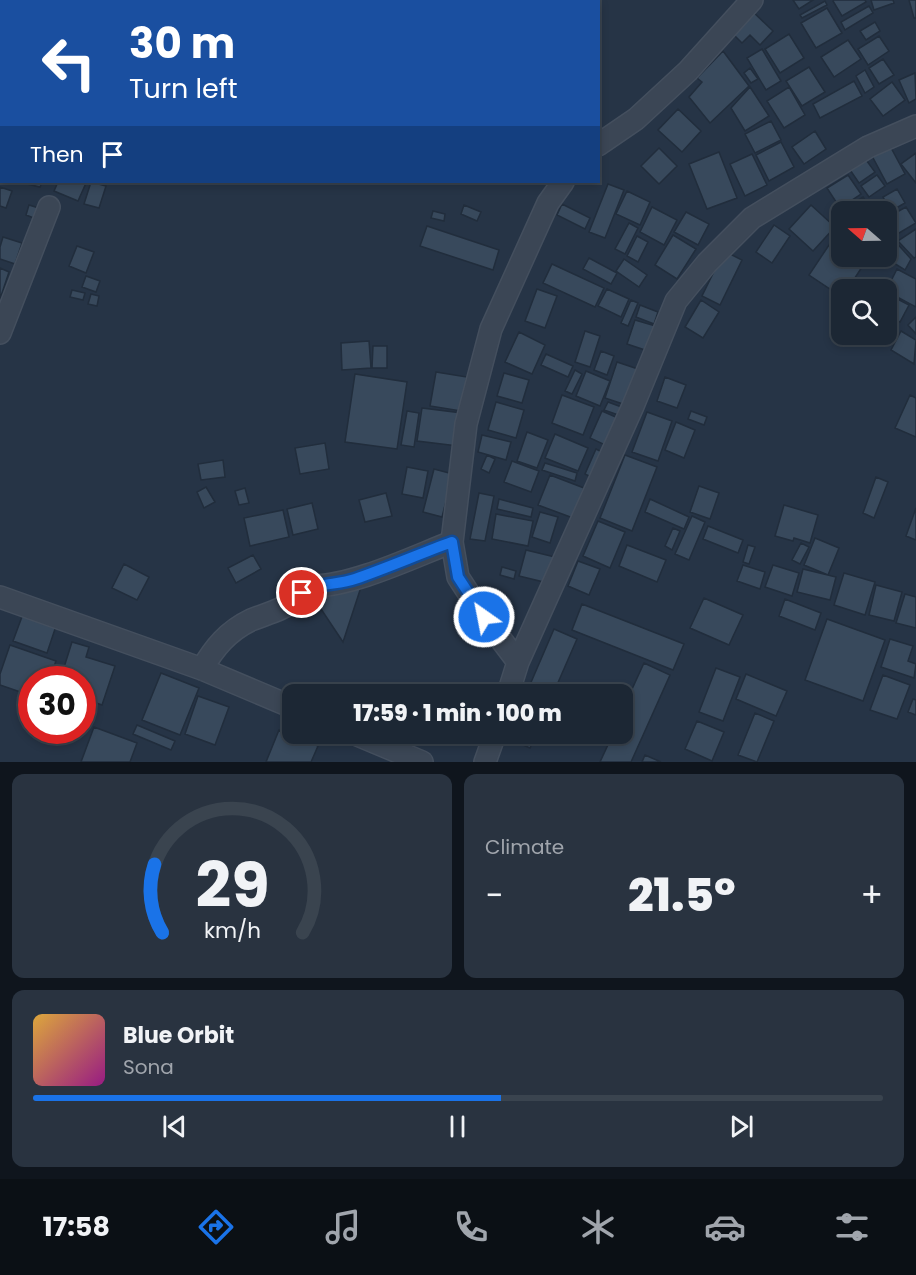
<!DOCTYPE html>
<html lang="en">
<head>
<meta charset="utf-8">
<style>
	body { margin:0; font-family:Poppins,sans-serif; background:#293340; color:#f1f3f6; height:100vh; display:flex; flex-direction:column; font-size:22px; white-space:nowrap }
	* { box-sizing:border-box; margin:0 }
	p { font-size:20px; color:#a0a5ac }
	.icon { flex:none; width:33px; height:33px; fill:none; stroke:currentColor; stroke-width:2; stroke-linecap:round; stroke-linejoin:round }
	.map { position:relative; height:762px; overflow:hidden }
	.side { display:flex; flex-direction:column; gap:12px; padding:12px; background:#0f151d; flex:1 }
	.side>* { flex:none }
	.hud { position:absolute; left:0px; top:0px; width:600px; height:183px; box-shadow:0 3px 9px #0003,0 0 0 2px #3a444f; background:#1a4fa0; color:#fff; overflow:hidden }
	.needle { width:39px; rotate:290deg }
	.fabs { position:absolute; left:831px; top:201px; display:grid; gap:12px }
	.fabs a { display:grid; place-items:center; width:66px; height:66px; border-radius:12px; background:#1c2734; box-shadow:0 3px 9px #0003,0 0 0 2px #3a444f; font-size:30px }
	.speed { position:absolute; left:18px; top:666px; display:flex; gap:12px; font-size:30px; font-weight:700; text-align:center }
	.speed>* { display:grid; place-content:center; width:78px; height:78px; border-radius:50%; background:#1c2734; box-shadow:0 3px 9px #0003,0 0 0 2px #3a444f; line-height:1 }
	.speed .limit { border:9px solid #d22; background:#fff; color:#111 }
	.pin { position:absolute; display:grid; place-items:center; width:51px; height:51px; color:#fff; margin:-26px; border:3px solid #fff; border-radius:50%; box-shadow:0 2px 6px #0007 }
	.me { position:absolute; width:66px; margin:-33px; rotate:327deg; stroke-linejoin:round; filter:drop-shadow(0 0 4px #0008) }
	.turn { display:flex; align-items:center; gap:21px; height:126px; padding:0 30px; font-size:27px }
	.turn .icon { width:78px; height:78px; stroke-width:2.5 }
	.turn b { display:block; font-size:42px; line-height:51px }
	.then { display:flex; align-items:center; height:57px; padding:0 30px; background:#0003; gap:12px; font-size:22px }
	.big { font-size:45px; font-weight:800; line-height:1.1 }
	.side .tile { flex:1; display:flex; flex-direction:column; justify-content:center; gap:9px; min-width:0; padding:0 21px; border-radius:12px; background:#293340 }
	.side .dial { align-items:center; gap:0 }
	.dial svg { height:156px; overflow:visible; fill:none; stroke:#3a444f; stroke-width:7; stroke-linecap:round; text-anchor:middle }
	.dial text { fill:#f1f3f6; stroke:none }
	.song { display:flex; align-items:center; gap:18px }
	.cover { width:72px; height:72px; border-radius:9px; background:linear-gradient(135deg,hsl(40 70% 55%),hsl(310 70% 35%)) }
	.played { height:6px; border-radius:3px; background:linear-gradient(90deg,#1a73e8 55%,#3a444f 55%) }
	.keys { display:flex; justify-content:space-around; direction:ltr }
	.heat { display:flex; justify-content:space-between; align-items:center; font-size:33px; direction:ltr }
	.side .tiles { flex:1; display:grid; gap:12px; grid-template-columns:1fr 1fr }
	.tile:last-child { grid-column:span 2 }
	.trip { position:absolute; left:282px; top:684px; width:351px; height:60px; border-radius:12px; background:#1c2734; box-shadow:0 3px 9px #0003,0 0 0 2px #3a444f; font-weight:800; line-height:60px; text-align:center }
	.dock { display:flex; height:96px; justify-content:space-around; align-items:center; background:#0b1015; color:#a0a5ac }
	.dock .icon { width:42px; height:42px }
	.dock .active { color:#1a73e8 }
	.dock b { font-size:27px; color:#f1f3f6 }
	.map>svg:first-child { display:block }
</style>
</head>
<body>
<div class="map">
<svg width="916" height="762" viewBox="0 0 916 762">
	<rect width="100%" height="100%" fill="#263446"/>
	<path fill="#38495c" stroke="#212d3c" stroke-width="1.5" d="M793 0H813L799 9Z
		M834 0H865L866 2 842 16 833 1Z
		M871 0H893L894 3 874 10Z
		M909 0H916V18H914Z
		M825 1 827 5 802 18 800 15Z
		M869 6 873 13 845 30 841 22Z
		M827 8 842 33 816 48 801 23Z
		M751 10 773 31 760 45 750 35 742 43 731 32Z
		M875 22 880 31 866 40 860 31Z
		M789 34 804 58 780 73 765 49Z
		M879 36 889 51 868 65 858 49Z
		M848 40 861 59 834 77 821 57Z
		M762 49 781 81 766 90 747 58Z
		M723 51 749 86 710 123 689 97 702 82 697 78Z
		M883 59 894 75 879 84 869 68Z
		M809 67 825 92 802 106 786 81Z
		M750 68 758 79 751 83 744 73Z
		M865 70 874 87 865 93 856 76Z
		M915 73 916 99 909 103 899 80Z
		M854 81 862 96 820 118 813 104Z
		M892 82 905 100 883 116 870 99Z
		M750 87 769 116 745 131 731 108Z
		M789 87 805 115 784 128 767 101Z
		M678 109 701 131 682 152 658 130Z
		M771 121 781 140 755 153 745 134Z
		M815 131 826 149 804 164 792 147Z
		M781 142 794 167 769 181 756 155Z
		M889 144 905 174 887 184 871 154Z
		M659 148 677 166 659 184 641 166Z
		M719 152 737 198 707 209 689 164Z
		M861 153 875 172 859 183 846 164Z
		M916 153V183L901 164Z
		M752 154 767 185 745 196 730 164Z
		M848 175 861 194 840 208 827 188Z
		M877 175 885 186 869 197 861 186Z
		M19 182H42L40 187Z
		M58 182H81L86 183 78 201 54 191Z
		M91 182 106 186 99 208 84 204Z
		M608 184 624 190 605 238 589 232Z
		M0 187 12 191 6 208 0 206Z
		M897 189 905 203 891 211 883 197Z
		M627 191 650 202 640 225 616 214Z
		M863 197 872 211 842 212V229L833 216Z
		M562 204 590 218 585 229 557 215Z
		M29 205 42 209 39 220 26 215Z
		M464 205 481 212 477 221 461 214Z
		M811 205 835 227 813 251 789 229Z
		M652 207 677 220 664 245 640 232Z
		M906 207 916 223 889 239 886 235V218Z
		M433 211 445 214 444 221 431 218Z
		M686 212 709 224 698 245 674 232Z
		M629 223 638 228 625 254 615 249Z
		M774 225 790 236 772 263 756 252Z
		M427 226 499 250 493 270 420 246Z
		M916 229V257L914 258 898 241Z
		M673 235 696 249 677 279 655 265Z
		M637 236 648 242 638 262 627 256Z
		M3 237 22 243 15 264 0 259V247Z
		M894 240 911 259 905 270 884 257 886 256V253Z
		M831 242 842 249V256H852L864 264 847 290H842V297L809 275Z
		M77 246 94 252 86 273 69 266Z
		M724 251 742 260 720 305 702 296Z
		M589 258 617 273 611 284 583 269Z
		M624 259 647 275 639 287 616 271Z
		M552 264 604 288 595 307 543 283Z
		M0 268 9 272 0 299Z
		M897 269 916 279V307L886 291Z
		M86 276 100 281 96 292 82 287Z
		M537 289 557 296 545 328 525 321Z
		M607 289 629 299 621 317 598 306Z
		M72 290 85 293 83 300 70 297Z
		M886 293 909 305 900 322 886 315Z
		M91 294 99 296 97 306 88 304Z
		M631 300 638 303 628 326 621 323Z
		M701 300 719 312 703 338 685 327Z
		M640 305 658 312 654 324 636 317Z
		M916 317V334L908 325Z
		M886 318 898 324 888 343 871 334H886Z
		M635 320 659 327 651 352 627 344Z
		M585 331 600 336 590 367 575 362Z
		M901 331 916 340 914 364 891 350Z
		M519 332 545 345 532 374 505 362Z
		M369 341 371 368 342 370 341 343Z
		M373 346H387V368H372Z
		M601 351 614 356 607 375 594 370Z
		M546 354 573 366 568 377 541 365Z
		M617 362 641 370 623 404 605 398Z
		M575 370 582 374 572 394 565 391Z
		M586 371 610 381 600 406 576 396Z
		M436 372 467 377 461 411 430 406Z
		M504 373 529 380 522 403 497 396Z
		M355 374 407 382 397 449 345 442Z
		M665 377 686 385 677 408 657 401Z
		M562 395 594 407 583 435 552 423Z
		M910 395 916 398V437L895 428Z
		M496 402 524 410 516 438 488 430Z
		M608 402 627 409 624 417 604 410Z
		M422 408 462 413 458 446 417 441Z
		M407 411 419 413 414 447 401 445Z
		M602 411 618 418 605 445 590 438Z
		M691 411 707 417 704 425 688 419Z
		M647 412 672 421 658 461 632 452Z
		M676 422 695 430 684 458 665 450Z
		M527 432 548 440 537 468 517 461Z
		M555 434 588 448 578 471 545 458Z
		M482 435 511 442 506 460 478 452Z
		M325 443 329 469 300 474 295 448Z
		M596 449 604 453 593 478 585 474Z
		M487 455 495 459 489 473 481 469Z
		M625 455 657 467 632 531 600 518Z
		M223 460 225 477 201 480 198 464Z
		M512 461 539 471 531 492 504 482Z
		M545 463 577 473 575 481 542 470Z
		M407 467 428 471 423 498 402 494Z
		M434 469 453 474 442 517 423 512Z
		M550 475 584 488 573 518 538 505Z
		M876 477 888 482 874 518 863 513Z
		M699 486 719 493 710 519 690 512Z
		M206 487 215 502 204 508 197 492Z
		M245 488 249 503 239 505 235 491Z
		M386 493 392 516 365 522 359 500Z
		M479 493 494 496 485 541 470 539Z
		M499 499 533 508 531 517 497 509Z
		M650 499 689 517 684 529 645 512Z
		M312 503 318 529 293 535 287 509Z
		M784 505 818 515 810 543 794 538 793 541 775 536Z
		M916 508V540L906 536Z
		M283 510 289 537 250 546 244 518Z
		M540 512 558 517 550 543 532 537Z
		M496 514 533 521 528 546 492 539Z
		M692 516 705 522 689 560 675 554Z
		M598 521 625 532 610 568 583 556Z
		M708 526 743 540 738 553 703 539Z
		M673 528 680 531 672 550 665 546Z
		M815 538 839 548 828 575 804 565Z
		M801 543 809 547 800 564 792 560Z
		M627 545 666 560 657 582 619 566Z
		M748 545 755 547 749 564 743 562Z
		M526 550 555 557 548 583 519 576Z
		M253 555 261 569 236 583 228 568Z
		M578 561 600 569 589 595 568 586Z
		M124 564 149 577 137 600 112 588Z
		M743 565 765 572 760 589 737 581Z
		M773 565 799 573 792 596 765 587Z
		M502 567 516 571 514 579 500 575Z
		M803 569 836 577 830 600 797 592Z
		M844 573 875 582 865 615 834 605Z
		M363 581 343 642 309 591Z
		M876 585 902 592 894 621 869 615Z
		M905 594 916 597V628L896 623Z
		M704 598 743 615 729 645 690 628Z
		M785 599 821 613 815 630 779 616Z
		M582 604 684 644 673 670 572 630Z
		M23 614 56 626 47 653 13 641Z
		M827 619 885 640 863 701 805 680Z
		M554 629 577 639 553 694H526Z
		M890 639 913 646 908 661 916 664 914 678 881 667Z
		M72 642 89 647 86 657 115 666 102 705 82 698V680H60Z
		M10 645 56 661 49 680H32V696L0 685V674Z
		M644 663 670 675 631 762H600L613 734H622V711Z
		M716 668 740 677 723 721 699 712Z
		M161 673 199 688 180 735 142 720Z
		M746 674 787 691 776 716 736 699Z
		M883 675 910 685 897 719 870 710Z
		M198 696 229 707 215 745 185 734Z
		M913 699 916 700V715L908 712Z
		M755 713 774 721 757 762 738 755Z
		M286 714 292 717V729L282 724Z
		M697 721 724 732 712 761 685 749Z
		M137 725 175 741 171 750 133 734Z
		M94 727 137 743 130 762H81Z
		M279 730 318 746 311 762H266Z
		M509 734H536L530 748 507 738Z
		M645 755 661 762H642Z"/>
	<g fill="none" stroke-linecap="round" stroke-linejoin="round">
		<defs>
			<path id="minor" d="M598 145 636 119 688 71 752 0
				M0 333 49 207
				M0 597 202 669 292 707
				M518 662 484 617 458 577 452 542 466 424 491 329 548 203 563 182
				M202 669C214 648 228 631 251 620 265 614 281 611 293 601 300 597 305 590 311 586 351 587 413 557 452 542
				M508 694 518 662 633 406 676 301 707 263 752 218 868 147 916 126
				M355 734 422 762
				M485 762 495 734"/>
		</defs>
		<use href="#minor" stroke="#444f5e" stroke-width="24"/>
		<use href="#minor" stroke="#3b4655" stroke-width="21"/>
	</g>
	<g fill="none" stroke-linecap="round" stroke-linejoin="round">
		<defs>
			<path id="route" d="M302 593C315 583 338 585 355 579 387 568 419 554 452 542L458 577 484 617"/>
		</defs>
		<use href="#route" stroke="#114b97" stroke-width="15"/>
		<use href="#route" stroke="#1a73e8" stroke-width="10"/>
	</g>
</svg>
<div class="fabs">
<a><svg class="needle" viewBox="-14 -14 28 28"><path d="M0-13l5 13h-10z" fill="#e53935"/><path d="M0 13l5-13h-10z" fill="#a0a5ac"/></svg></a>
<a><svg class="icon" aria-label="search" viewBox="0 0 24 24"><circle cx="10" cy="10" r="6"/><path d="M15 15l6 6"/></svg></a>
</div>
<div class="speed"><div class="limit">30</div></div>
<div class="pin" style="left:302px;top:593px;background:#d93025"><svg class="icon" aria-label="arrive" viewBox="0 0 24 24"><path d="M6 21V4h12l-3 4 3 4H6"/></svg></div>
<svg class="me" style="left:484px;top:617px" viewBox="-20 -20 40 40"><circle r="17" fill="#1a73e8" stroke="#fff" stroke-width="3"/><path d="M0-11L8 9 0 5-8 9z" fill="#fff"/></svg>
<div class="trip">17:59 · 1 min · 100 m</div>
<div class="hud">
<div class="turn"><svg class="icon" aria-label="left" viewBox="0 0 24 24"><path d="M17 20v-9H6M10 6l-5 5 5 5"/></svg><div><b>30 m</b>Turn left</div></div>
<div class="then">Then<svg class="icon" aria-label="arrive" viewBox="0 0 24 24"><path d="M6 21V4h12l-3 4 3 4H6"/></svg></div>
</div>
</div>
<section class="side">
<div class="tiles">
<div class="tile dial"><svg viewBox="0 0 100 80">
<path d="M14 69A42 42 0 1 1 86 69"/>
<path d="M14 69A42 42 0 0 1 10 34" stroke="#1a73e8"/>
<text x="50" y="56" font-size="32" font-weight="700">29</text>
<text x="50" y="72" font-size="11">km/h</text>
</svg></div>
<div class="tile"><p>Climate</p>
<div class="heat"><a>−</a><b class="big">21.5°</b><a>+</a></div>
</div>
<div class="tile">
<div class="song"><i class="cover"></i><div><b>Blue Orbit</b><p>Sona</p></div></div>
<div class="played"></div>
<div class="keys"><svg class="icon" aria-label="previous" viewBox="0 0 24 24"><path d="M18 5L8 12l10 7zM5 5v14"/></svg><svg class="icon" aria-label="pause" viewBox="0 0 24 24"><path d="M8 5v14M16 5v14"/></svg><svg class="icon" aria-label="next" viewBox="0 0 24 24"><path d="M6 5l10 7-10 7zM19 5v14"/></svg></div>
</div>
</div>
</section>
<nav class="dock">
<b>17:58</b>
<svg class="icon active" aria-label="directions" viewBox="0 0 24 24"><path d="M12 3l9 9-9 9-9-9zM9 14v-3h6M13 9l2 2-2 2"/></svg>
<svg class="icon" aria-label="music" viewBox="0 0 24 24"><path d="M9 18V5l10-2v13"/><circle cx="6" cy="18" r="3"/><circle cx="16" cy="16" r="3"/></svg>
<svg class="icon" aria-label="phone" viewBox="0 0 24 24"><path d="M5 4h4l2 5-3 2q2 4 5 5l2-3 5 2v4C11 20 4 13 5 4z"/></svg>
<svg class="icon" aria-label="climate" viewBox="0 0 24 24"><path d="M12 3v18M4 7l16 10M4 17L20 7"/></svg>
<svg class="icon" aria-label="car" viewBox="0 0 24 24"><path d="M5 17H2v-5l4-1 3-4h7l3 4 3 1v5h-3M9 17h6M6 11h13"/><circle cx="7" cy="17" r="2"/><circle cx="17" cy="17" r="2"/></svg>
<svg class="icon" aria-label="filters" viewBox="0 0 24 24"><path d="M4 7h16M4 17h16"/><circle cx="9" cy="7" r="2"/><circle cx="15" cy="17" r="2"/></svg>
</nav>
</body>
</html>
